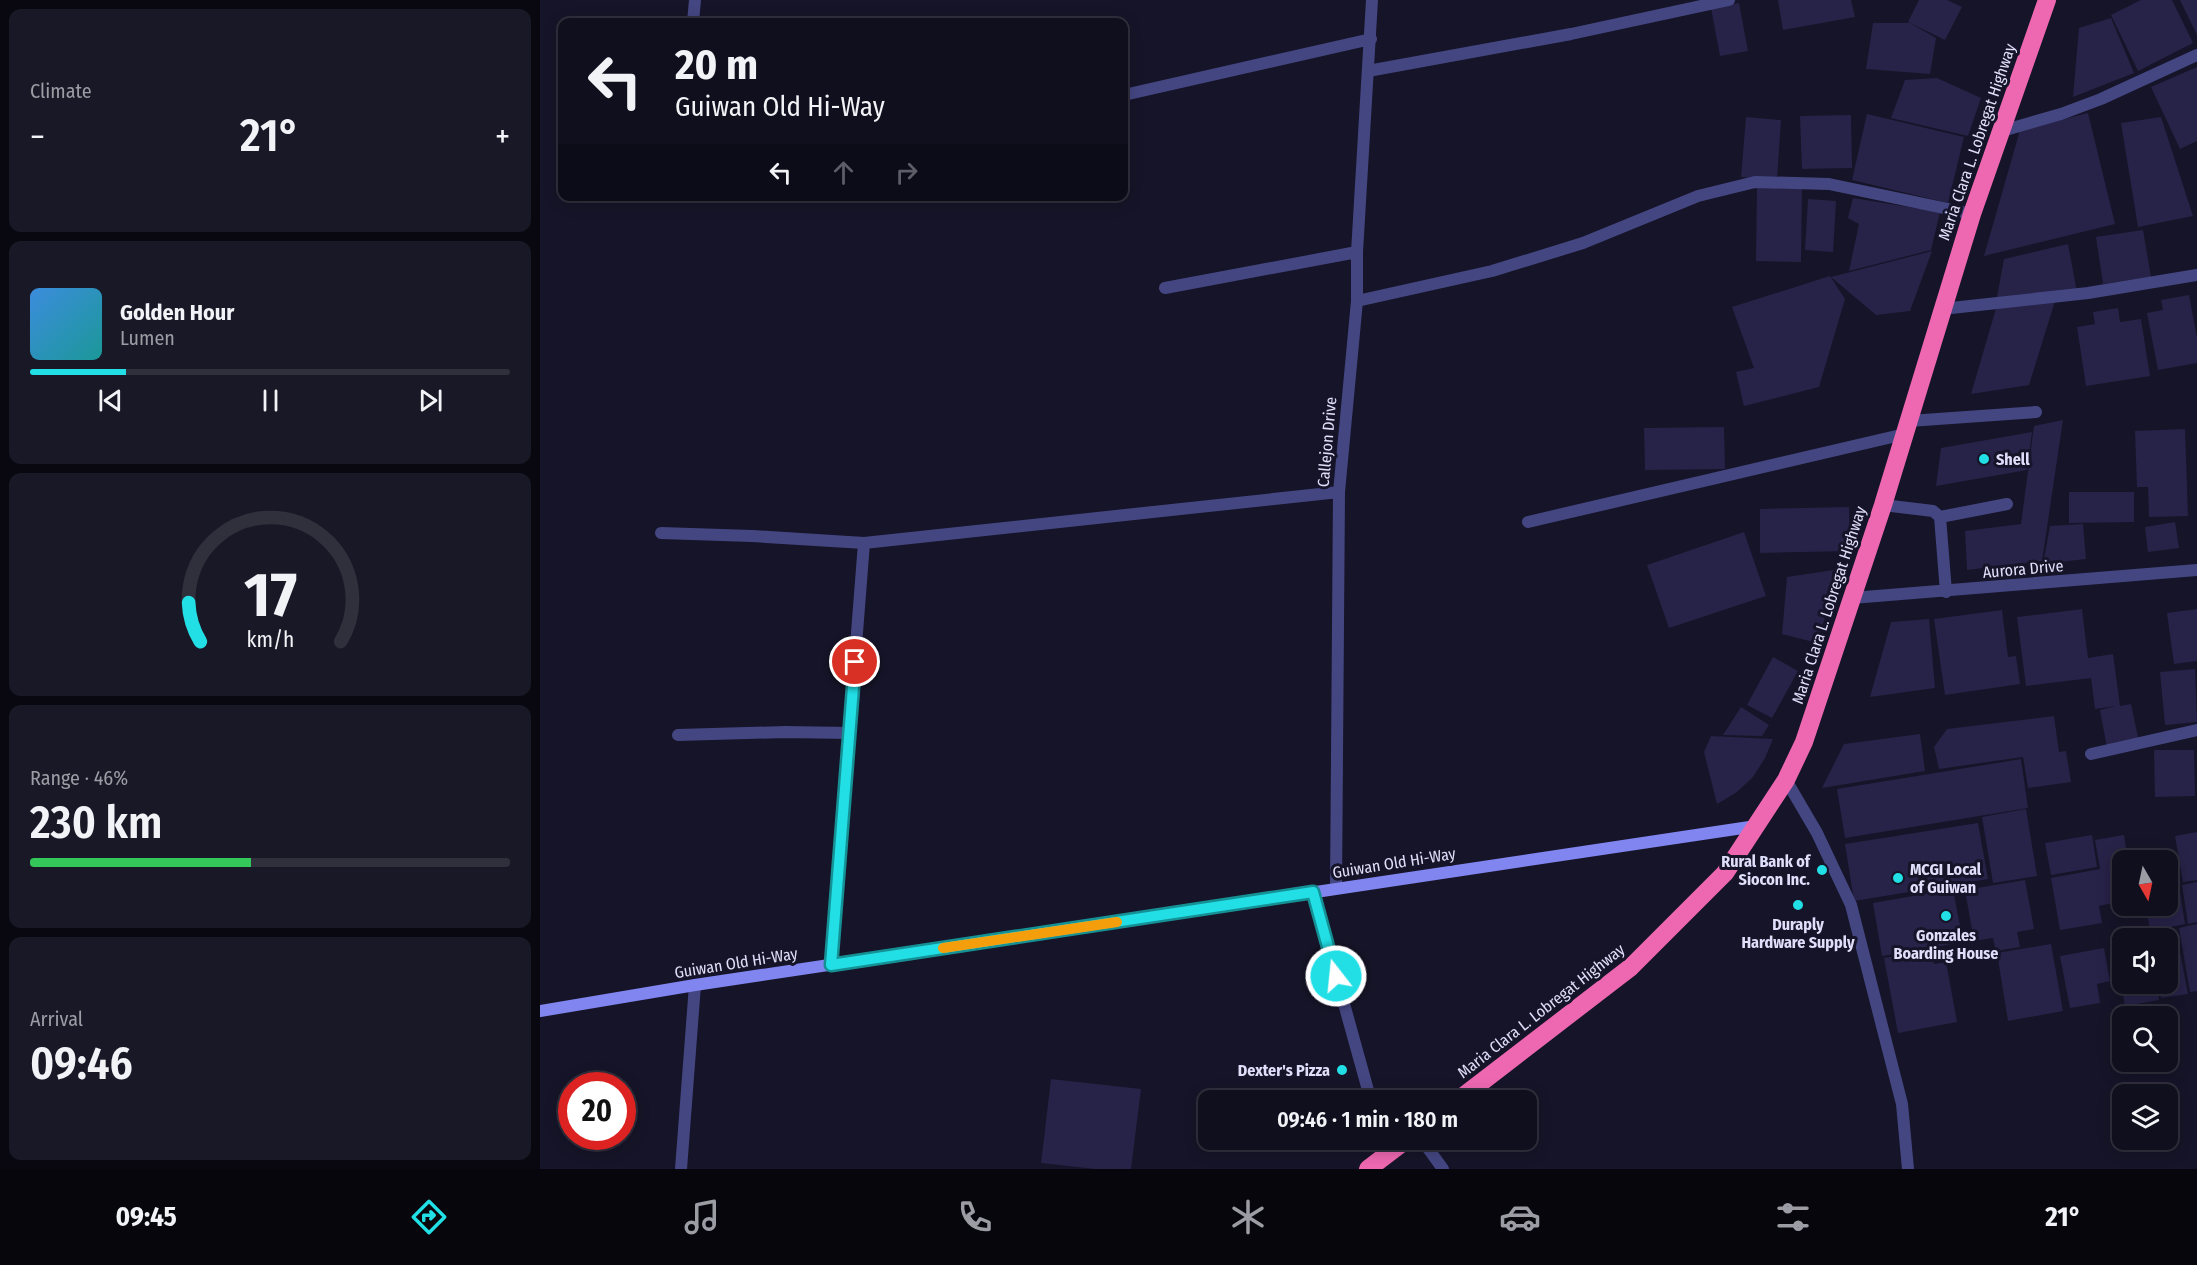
<!DOCTYPE html>
<html lang="en">
<head>
<meta charset="utf-8">
<style>
	body { margin:0; font-family:"Fira Sans Condensed",sans-serif; background:#191827; color:#f1f3f6; height:100vh; display:flex; flex-direction:column; font-size:22px; white-space:nowrap }
	* { box-sizing:border-box; margin:0 }
	p { font-size:20px; color:#9c9ca4 }
	.icon { flex:none; width:33px; height:33px; fill:none; stroke:currentColor; stroke-width:2; stroke-linecap:round; stroke-linejoin:round }
	.map { position:relative; flex:1; overflow:hidden }
	.side { display:flex; flex-direction:column; gap:9px; padding:9px; background:#090810; width:540px }
	.side>* { flex:none }
	.top-card { position:absolute; left:18px; top:18px; width:570px; height:183px; border-radius:12px; box-shadow:0 3px 15px #0003,0 0 0 2px #302f3c; background:#100f1e; color:#f1f3f6; overflow:hidden }
	.needle { width:39px; rotate:171deg }
	.tools { position:absolute; left:1572px; top:850px; display:grid; gap:12px }
	.tools a { display:grid; place-items:center; width:66px; height:66px; border-radius:12px; background:#100f1e; box-shadow:0 3px 15px #0003,0 0 0 2px #302f3c; font-size:30px }
	.speed { position:absolute; left:18px; top:1072px; display:flex; gap:12px; font-size:30px; font-weight:700; text-align:center }
	.speed>* { display:grid; place-content:center; width:78px; height:78px; border-radius:50%; background:#100f1e; box-shadow:0 3px 15px #0003,0 0 0 2px #302f3c; line-height:1 }
	.speed .limit { border:9px solid #d22; background:#fff; color:#111 }
	.pin { position:absolute; display:grid; place-items:center; width:51px; height:51px; color:#fff; margin:-26px; border:3px solid #fff; border-radius:50%; box-shadow:0 2px 6px #0007 }
	.me { position:absolute; width:66px; margin:-33px; rotate:344deg; stroke-linejoin:round; filter:drop-shadow(0 0 4px #0008) }
	.turn { display:flex; align-items:center; gap:21px; height:126px; padding:0 18px; font-size:27px }
	.turn .icon { width:78px; height:78px; stroke-width:2.5 }
	.turn b { display:block; font-size:42px; line-height:51px }
	.lanes { display:flex; align-items:center; height:57px; padding:0 18px; background:#0003; justify-content:center; gap:30px; direction:ltr }
	.lanes .off { opacity:.35 }
	.big { font-size:45px; font-weight:600; line-height:1.1 }
	.side .card { flex:1; display:flex; flex-direction:column; justify-content:center; gap:9px; min-width:0; padding:0 21px; border-radius:12px; background:#191827 }
	.side .dial { align-items:center; gap:0 }
	.dial svg { height:156px; overflow:visible; fill:none; stroke:#302f3c; stroke-width:7; stroke-linecap:round; text-anchor:middle }
	.dial text { fill:#f1f3f6; stroke:none }
	.song { display:flex; align-items:center; gap:18px }
	.cover { width:72px; height:72px; border-radius:9px; background:linear-gradient(135deg,hsl(210 70% 55%),hsl(180 70% 35%)) }
	.played { height:6px; border-radius:3px; background:linear-gradient(90deg,#21dfe5 20%,#302f3c 20%) }
	.keys { display:flex; justify-content:space-around; direction:ltr }
	.heat { display:flex; justify-content:space-between; align-items:center; font-size:33px; direction:ltr }
	.charge { height:9px; border-radius:4px; background:linear-gradient(90deg,#34c759 46%,#302f3c 0) }
	.trip { position:absolute; left:658px; top:1090px; width:339px; height:60px; border-radius:12px; background:#100f1e; box-shadow:0 3px 15px #0003,0 0 0 2px #302f3c; font-weight:600; line-height:60px; text-align:center }
	.tab-bar { display:flex; height:96px; justify-content:space-around; align-items:center; background:#06060c; color:#9c9ca4 }
	.tab-bar .icon { width:42px; height:42px }
	.tab-bar .on { color:#21dfe5 }
	.tab-bar b { font-size:27px; color:#f1f3f6 }
	main { display:flex; flex:1; min-height:0 }
	.map>svg:first-child { display:block }
</style>
</head>
<body>
<main>
<section class="side">
<div class="card"><p>Climate</p>
<div class="heat"><a>−</a><b class="big">21°</b><a>+</a></div>
</div>
<div class="card">
<div class="song"><i class="cover"></i><div><b>Golden Hour</b><p>Lumen</p></div></div>
<div class="played"></div>
<div class="keys"><svg class="icon" aria-label="previous" viewBox="0 0 24 24"><path d="M18 5L8 12l10 7zM5 5v14"/></svg><svg class="icon" aria-label="pause" viewBox="0 0 24 24"><path d="M8 5v14M16 5v14"/></svg><svg class="icon" aria-label="next" viewBox="0 0 24 24"><path d="M6 5l10 7-10 7zM19 5v14"/></svg></div>
</div>
<div class="card dial"><svg viewBox="0 0 100 80">
<path d="M14 69A42 42 0 1 1 86 69"/>
<path d="M14 69A42 42 0 0 1 8 49" stroke="#21dfe5"/>
<text x="50" y="56" font-size="32" font-weight="700">17</text>
<text x="50" y="72" font-size="11">km/h</text>
</svg></div>
<div class="card"><p>Range · 46%</p><b class="big">230 km</b><div class="charge"></div></div>
<div class="card"><p>Arrival</p><b class="big">09:46</b></div>
</section>
<div class="map">
<svg width="1657" height="1169" viewBox="0 0 1657 1169">
	<rect width="100%" height="100%" fill="#161428"/>
	<path fill="#272247" d="M1238 0H1311L1315 17 1243 30Z
		M1379 0H1407L1422 7 1405 40 1368 22Z
		M1601 0H1632L1653 43 1598 71 1571 15Z
		M1640 0H1657V35Z
		M1199 3 1208 51 1180 56 1171 8Z
		M1571 18 1594 73 1533 97 1539 28Z
		M1333 23H1370L1396 38 1390 74 1326 69Z
		M1657 67V141L1640 149 1611 87Z
		M1397 78 1441 98 1428 136 1351 118 1365 80Z
		M1548 113 1575 224 1444 256 1480 130Z
		M1327 114 1424 137 1408 203 1312 180Z
		M1311 115 1312 168 1262 169 1260 116Z
		M1206 117 1241 120 1237 180 1201 177Z
		M1621 117 1653 216 1598 227 1581 123Z
		M1217 183 1262 184 1261 262 1216 261Z
		M1313 198 1400 212 1391 250 1309 271 1319 224 1308 218Z
		M1268 199 1296 201 1293 252 1265 250Z
		M1603 230 1611 277 1563 284 1556 237Z
		M1528 244 1537 292 1456 302 1464 259Z
		M1392 251 1370 311 1336 315 1291 277Z
		M1290 276 1305 299 1279 387 1204 406 1196 372 1214 368 1192 307Z
		M1649 295 1657 338V363L1618 370 1607 313 1623 310 1621 300Z
		M1516 298 1489 385 1431 394 1457 305Z
		M1578 308 1580 322 1601 319 1610 376 1546 386 1537 327 1555 324 1553 312Z
		M1523 420 1502 561 1427 570 1425 531 1481 524 1494 426Z
		M1184 427 1185 469 1105 470 1104 428Z
		M1645 429 1648 516 1609 517 1608 487H1597L1595 431Z
		M1492 432 1487 470 1396 486 1401 448Z
		M1529 492H1594V522L1529 523Z
		M1309 507 1310 551 1220 553V509Z
		M1635 522 1639 548 1608 552 1605 527Z
		M1543 524 1546 559 1503 564 1510 526Z
		M1204 532 1226 596 1129 628 1107 565Z
		M1300 569 1277 643 1242 634 1247 577Z
		M1542 609 1548 658 1573 654 1580 706 1591 704 1599 742 1567 748 1560 710 1576 706 1555 709 1551 678 1486 686 1477 617Z
		M1657 609V661L1634 664 1627 613Z
		M1462 610 1468 657 1476 656 1480 684 1405 695 1394 619Z
		M1389 619 1395 688 1330 697 1351 622Z
		M1233 657 1258 671 1232 718 1207 705Z
		M1655 669 1657 722 1625 725 1620 672Z
		M1201 707 1229 725 1222 736 1183 735Z
		M1514 716 1519 752 1526 751 1531 782 1488 788 1483 757 1399 769 1394 747 1407 729Z
		M1380 734 1385 771 1282 788 1304 744Z
		M1171 736 1233 739 1225 758 1213 777 1197 792 1177 804 1164 752Z
		M1614 750H1654L1655 796 1615 797Z
		M1481 759 1488 808 1305 838 1297 789Z
		M1486 809 1497 876 1453 883 1442 817Z
		M1438 823 1448 879 1314 901 1305 844Z
		M1657 832V880L1643 882 1635 836Z
		M1552 835 1557 867 1511 875 1505 843Z
		M1584 835 1588 861H1582V901L1559 906 1562 923 1520 930 1511 878 1560 869 1555 840Z
		M1485 880 1494 929 1477 932 1480 947 1456 951 1453 938 1434 941 1425 890Z
		M1657 882V922L1648 924 1642 885Z
		M1639 886 1645 924 1610 931 1606 906H1628V888Z
		M1413 889 1423 942 1342 956 1333 903Z
		M1657 924V991L1650 992 1639 928Z
		M1636 931 1648 994 1621 998 1619 984H1628V939H1611L1610 935Z
		M1511 944 1523 1011 1468 1021 1457 953Z
		M1582 947V984H1616L1619 1000 1585 1006 1575 949Z
		M1564 948 1570 981 1557 984 1560 1003 1530 1008 1520 956Z
		M1391 950 1394 964 1406 962 1417 1022 1358 1033 1344 958Z
		M511 1079 601 1089 591 1169H555L501 1163Z"/>
	<g fill="none" stroke-linecap="round" stroke-linejoin="round">
		<path stroke="#444682" stroke-width="12" d="M1369 421 1496 412
			M1343 505 1393 511 1400 517 1406 592
			M1400 517 1467 504
			M1551 754 1657 730
			M773 892 831 1101
			M842 1140 846 1155"/>
		<path stroke="#444682" stroke-width="12" d="M153 22 155 0
			M828 71 1031 34 1189 0
			M584 95 831 39
			M1462 131 1521 114 1561 99 1657 55
			M625 288 817 252
			M817 301 952 271 1043 243 1158 196 1215 182 1289 184 1432 214
			M1402 309 1548 293 1657 275
			M988 522 1365 434
			M121 533 212 536 324 543 799 492
			M1312 598 1657 570
			M138 735 245 732 310 733
			M1246 780 1277 833 1311 905 1362 1104 1368 1169
			M796 888 799 492 817 301V252L832 0
			M291 965 324 543
			M882 1140 903 1169
			M141 1169 155 985"/>
		<path stroke="#8185f0" stroke-width="12" d="M0 1011 155 985 1216 826"/>
		<path stroke="#ed68b1" stroke-width="18" d="M917 1101 1091 967 1185 873 1246 780 1264 742 1343 505 1432 214 1507 0
			M828 1169 866 1140"/>
	</g>
	<g fill="none" stroke-linecap="round" stroke-linejoin="round">
		<defs>
			<path id="route" d="M315 662 291 965 773 892 796 976"/>
		</defs>
		<use href="#route" stroke="#159195" stroke-width="15"/>
		<use href="#route" stroke="#21dfe5" stroke-width="10"/>
		<path stroke="#f59e0b" stroke-width="10" d="M403 948 577 922"/>
	</g>
	<g fill="#21dfe5" stroke="#161428" stroke-width="2">
		<circle cx="1444" cy="459" r="6"/>
		<circle cx="1282" cy="870" r="6"/>
		<circle cx="1358" cy="878" r="6"/>
		<circle cx="1258" cy="905" r="6"/>
		<circle cx="1406" cy="916" r="6"/>
		<circle cx="802" cy="1070" r="6"/>
	</g>
	<g text-anchor="middle" dominant-baseline="central" stroke-width="6" stroke-linejoin="round" paint-order="stroke">
		<g font-size="16" fill="#e0dffb" stroke="#161428">
			<text transform="translate(1437 142) rotate(-71)">Maria Clara L. Lobregat Highway</text>
			<text transform="translate(787 442) rotate(-85)">Callejon Drive</text>
			<text transform="translate(1483 569) rotate(-5)">Aurora Drive</text>
			<text transform="translate(1289 605) rotate(-72)">Maria Clara L. Lobregat Highway</text>
			<text transform="translate(854 863) rotate(-9)">Guiwan Old Hi-Way</text>
			<text transform="translate(196 963) rotate(-9)">Guiwan Old Hi-Way</text>
			<text transform="translate(1001 1011) rotate(-38)">Maria Clara L. Lobregat Highway</text>
		</g>
		<g font-size="16" font-weight="bold" fill="#e0dffb" stroke="#161428" text-anchor="start">
			<text x="1456" y="459">Shell</text>
			<text x="1270" y="861" text-anchor="end">Rural Bank of<tspan x="1270" dy="18">Siocon Inc.</tspan></text>
			<text x="1370" y="869">MCGI Local<tspan x="1370" dy="18">of Guiwan</tspan></text>
			<text x="1258" y="924" text-anchor="middle">Duraply<tspan x="1258" dy="18">Hardware Supply</tspan></text>
			<text x="1406" y="935" text-anchor="middle">Gonzales<tspan x="1406" dy="18">Boarding House</tspan></text>
			<text x="790" y="1070" text-anchor="end">Dexter's Pizza</text>
		</g>
	</g>
</svg>
<div class="tools">
<a><svg class="needle" viewBox="-14 -14 28 28"><path d="M0-13l5 13h-10z" fill="#e53935"/><path d="M0 13l5-13h-10z" fill="#9c9ca4"/></svg></a>
<a><svg class="icon" aria-label="sound" viewBox="0 0 24 24"><path d="M4 9h4l5-4v14l-5-4H4zM17 9q2 3 0 6"/></svg></a>
<a><svg class="icon" aria-label="search" viewBox="0 0 24 24"><circle cx="10" cy="10" r="6"/><path d="M15 15l6 6"/></svg></a>
<a><svg class="icon" aria-label="layers" viewBox="0 0 24 24"><path d="M12 4l9 5-9 5-9-5zM3 14l9 5 9-5"/></svg></a>
</div>
<div class="speed"><div class="limit">20</div></div>
<div class="pin" style="left:315px;top:662px;background:#d93025"><svg class="icon" aria-label="arrive" viewBox="0 0 24 24"><path d="M6 21V4h12l-3 4 3 4H6"/></svg></div>
<svg class="me" style="left:796px;top:976px" viewBox="-20 -20 40 40"><circle r="17" fill="#21dfe5" stroke="#fff" stroke-width="3"/><path d="M0-11L8 9 0 5-8 9z" fill="#fff"/></svg>
<div class="trip">09:46 · 1 min · 180 m</div>
<div class="top-card">
<div class="turn"><svg class="icon" aria-label="left" viewBox="0 0 24 24"><path d="M17 20v-9H6M10 6l-5 5 5 5"/></svg><div><b>20 m</b>Guiwan Old Hi-Way</div></div>
<div class="lanes"><svg class="icon" aria-label="left" viewBox="0 0 24 24"><path d="M17 20v-9H6M10 6l-5 5 5 5"/></svg><svg class="icon off" aria-label="ahead" viewBox="0 0 24 24"><path d="M12 20V5M6 11l6-6 6 6"/></svg><svg class="icon off" aria-label="right" viewBox="0 0 24 24"><path d="M7 20v-9h11M14 6l5 5-5 5"/></svg></div>
</div>
</div>
</main>
<nav class="tab-bar">
<b>09:45</b>
<svg class="icon on" aria-label="directions" viewBox="0 0 24 24"><path d="M12 3l9 9-9 9-9-9zM9 14v-3h6M13 9l2 2-2 2"/></svg>
<svg class="icon" aria-label="music" viewBox="0 0 24 24"><path d="M9 18V5l10-2v13"/><circle cx="6" cy="18" r="3"/><circle cx="16" cy="16" r="3"/></svg>
<svg class="icon" aria-label="phone" viewBox="0 0 24 24"><path d="M5 4h4l2 5-3 2q2 4 5 5l2-3 5 2v4C11 20 4 13 5 4z"/></svg>
<svg class="icon" aria-label="climate" viewBox="0 0 24 24"><path d="M12 3v18M4 7l16 10M4 17L20 7"/></svg>
<svg class="icon" aria-label="car" viewBox="0 0 24 24"><path d="M5 17H2v-5l4-1 3-4h7l3 4 3 1v5h-3M9 17h6M6 11h13"/><circle cx="7" cy="17" r="2"/><circle cx="17" cy="17" r="2"/></svg>
<svg class="icon" aria-label="filters" viewBox="0 0 24 24"><path d="M4 7h16M4 17h16"/><circle cx="9" cy="7" r="2"/><circle cx="15" cy="17" r="2"/></svg>
<b>21°</b>
</nav>
</body>
</html>
